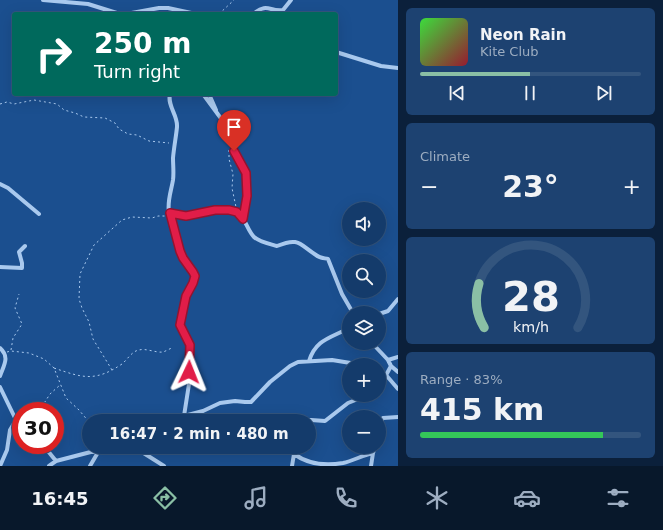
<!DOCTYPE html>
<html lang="en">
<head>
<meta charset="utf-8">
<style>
	body { margin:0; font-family:"DejaVu Sans",sans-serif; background:#1d4271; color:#f1f3f6; height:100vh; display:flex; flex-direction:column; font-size:15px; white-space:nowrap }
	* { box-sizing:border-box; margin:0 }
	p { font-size:13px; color:#9dadc1 }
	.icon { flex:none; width:22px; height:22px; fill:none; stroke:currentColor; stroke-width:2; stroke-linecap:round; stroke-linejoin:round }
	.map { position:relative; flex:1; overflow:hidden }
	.drawer { display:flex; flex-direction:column; gap:8px; padding:8px; background:#0b203b; width:265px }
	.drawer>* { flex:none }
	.guide { position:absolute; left:12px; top:12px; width:326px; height:84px; border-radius:4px; box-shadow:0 4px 16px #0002,0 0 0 1px #33557e; background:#00695c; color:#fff; overflow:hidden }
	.fabs { position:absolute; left:342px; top:202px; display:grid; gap:8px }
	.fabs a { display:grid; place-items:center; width:44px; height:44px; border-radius:50%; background:#143b6b; box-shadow:0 4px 16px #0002,0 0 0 1px #33557e; font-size:20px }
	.speed { position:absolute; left:12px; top:402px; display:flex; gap:8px; font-size:20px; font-weight:700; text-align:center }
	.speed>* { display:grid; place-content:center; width:52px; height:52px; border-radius:50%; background:#143b6b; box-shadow:0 4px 16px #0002,0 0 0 1px #33557e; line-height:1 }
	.speed .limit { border:6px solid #d22; background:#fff; color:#111 }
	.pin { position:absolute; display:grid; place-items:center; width:34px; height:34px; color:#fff; margin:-41px -17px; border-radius:50% 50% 50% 0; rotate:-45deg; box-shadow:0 0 4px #0007 }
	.pin .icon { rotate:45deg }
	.me { position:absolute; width:44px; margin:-22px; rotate:2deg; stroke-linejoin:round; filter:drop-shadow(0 0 3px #0008) }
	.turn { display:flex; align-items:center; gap:14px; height:84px; padding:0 16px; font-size:18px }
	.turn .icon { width:52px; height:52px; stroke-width:2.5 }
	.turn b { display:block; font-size:28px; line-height:34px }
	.big { font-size:30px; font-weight:700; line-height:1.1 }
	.drawer .widget { flex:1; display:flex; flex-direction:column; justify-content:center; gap:6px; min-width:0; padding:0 14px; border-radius:6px; background:#1d4271 }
	.drawer .dial { align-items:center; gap:0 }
	.dial svg { height:104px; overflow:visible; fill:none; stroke:#33557e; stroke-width:7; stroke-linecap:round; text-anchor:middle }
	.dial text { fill:#f1f3f6; stroke:none }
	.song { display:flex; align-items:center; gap:12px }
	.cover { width:48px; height:48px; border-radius:6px; background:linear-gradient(135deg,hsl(120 70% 55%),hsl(350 70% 35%)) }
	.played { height:4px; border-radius:2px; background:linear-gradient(90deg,#8abfa5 50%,#33557e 50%) }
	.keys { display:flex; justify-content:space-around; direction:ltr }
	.heat { display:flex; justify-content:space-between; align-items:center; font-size:22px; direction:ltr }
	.charge { height:6px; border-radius:3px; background:linear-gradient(90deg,#34c759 83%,#33557e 0) }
	.trip { position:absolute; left:82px; top:414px; width:234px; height:40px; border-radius:20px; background:#143b6b; box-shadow:0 4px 16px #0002,0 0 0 1px #33557e; font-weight:700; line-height:40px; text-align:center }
	.dock { display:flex; height:64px; justify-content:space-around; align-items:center; background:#08182b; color:#9dadc1 }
	.dock .icon { width:28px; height:28px }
	.dock .on { color:#8abfa5 }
	.dock b { font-size:18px; color:#f1f3f6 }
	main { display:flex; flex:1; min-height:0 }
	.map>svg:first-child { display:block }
</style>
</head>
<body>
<main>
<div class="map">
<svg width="398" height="466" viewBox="0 0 398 466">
	<rect width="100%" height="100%" fill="#1b4f8f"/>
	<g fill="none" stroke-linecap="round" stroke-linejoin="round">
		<path stroke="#a9c9ee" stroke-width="1" stroke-dasharray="2 3" stroke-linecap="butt" d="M219 14 234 0
			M0 104 7 102 14 104 34 100 57 104 64 110 75 113 84 117 105 118 115 123 119 129 128 134 137 135 149 141 169 143
			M229 150V159L233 174 232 188 236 207
			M11 350 13 338 22 324 15 308 19 294
			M7 352 11 351 29 353 44 359 54 368 66 398 79 410 89 422
			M54 368C83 378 95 382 122 364 127 360 132 351 139 350 146 348 156 353 163 352 166 351 169 349 172 348
			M112 370 93 339 89 322 82 308 79 299 80 274 94 245 122 220 132 217 152 218 158 216H165
			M39 411 50 394 60 385"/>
		<path stroke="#a9c9ee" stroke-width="4" d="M43 0 88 4 120 14
			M126 14 159 8H168L196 14
			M253 14C268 2 269 12 283 10L291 0
			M336 52 381 66 398 68
			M170 94C167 106 178 115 177 127 176 137 174 147 173 158 173 165 174 173 173 180 171 192 167 201 169 213 174 214 180 216 185 216 200 216 222 204 236 212 245 216 247 230 254 237 259 242 270 244 277 246 299 237 299 244 316 255 319 258 324 258 328 259L342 294 353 313
			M203 94 228 128 233 140 234 151 236 157 246 173 247 196 243 219
			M209 94 216 110
			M0 184 8 188 39 214
			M169 213 180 251 183 258 193 272 195 276 193 283 186 296 180 325 190 348 189 384 184 416
			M0 267 22 268V263L19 252 25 246
			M379 314 388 311 398 299
			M372 343 388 360 391 366 398 372
			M0 348C10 357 4 365 0 376
			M388 360 398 357
			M309 361C316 339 331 338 349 328
			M379 370 386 375 398 389
			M0 387 16 420 21 424
			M379 388 391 366
			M172 421 184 416 203 411 220 403 235 401 245 402H251L270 382 290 366 298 362 332 360 363 365
			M306 421 311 420 325 421 348 403 368 395
			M379 425 383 418 398 417
			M43 445 56 461 110 447
			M134 447 164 466
			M295 447 294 454C308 464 326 466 343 463 353 461 363 455 373 453L375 447
			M0 466 7 450 10 430 16 420
			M49 466 56 461
			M90 466 97 454V450
			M292 466 294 454
			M371 466 373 453"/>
	</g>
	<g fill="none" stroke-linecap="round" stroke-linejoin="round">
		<defs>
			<path id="route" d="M189 372 190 345 180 325 186 296 193 283 195 276 193 272 183 258 180 251 170 213 186 216 215 210H229L237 212 243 219 247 196 246 173 234 151"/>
		</defs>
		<use href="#route" stroke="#92132f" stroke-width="10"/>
		<use href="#route" stroke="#e11d48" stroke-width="7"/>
	</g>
</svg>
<div class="fabs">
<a><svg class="icon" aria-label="sound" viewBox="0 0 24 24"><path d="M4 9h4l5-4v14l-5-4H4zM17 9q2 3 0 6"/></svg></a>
<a><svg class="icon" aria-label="search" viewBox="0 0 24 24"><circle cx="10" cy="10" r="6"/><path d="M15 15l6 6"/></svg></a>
<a><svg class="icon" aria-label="layers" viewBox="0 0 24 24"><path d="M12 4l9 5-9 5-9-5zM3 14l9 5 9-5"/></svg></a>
<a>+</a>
<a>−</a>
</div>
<div class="speed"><div class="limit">30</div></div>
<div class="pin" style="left:234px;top:151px;background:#d93025"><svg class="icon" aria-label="arrive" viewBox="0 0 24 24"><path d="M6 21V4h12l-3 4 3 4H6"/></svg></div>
<svg class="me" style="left:189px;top:372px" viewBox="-20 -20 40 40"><path d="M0-17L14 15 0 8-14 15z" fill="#e11d48" stroke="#fff" stroke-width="4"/></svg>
<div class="trip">16:47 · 2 min · 480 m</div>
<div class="guide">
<div class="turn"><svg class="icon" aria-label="right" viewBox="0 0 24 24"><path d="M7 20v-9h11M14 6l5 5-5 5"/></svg><div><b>250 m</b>Turn right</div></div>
</div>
</div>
<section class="drawer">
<div class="widget">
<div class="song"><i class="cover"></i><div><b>Neon Rain</b><p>Kite Club</p></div></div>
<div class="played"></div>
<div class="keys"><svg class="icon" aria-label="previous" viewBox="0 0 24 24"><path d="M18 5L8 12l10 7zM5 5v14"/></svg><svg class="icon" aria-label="pause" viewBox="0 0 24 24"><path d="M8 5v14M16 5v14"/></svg><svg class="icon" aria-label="next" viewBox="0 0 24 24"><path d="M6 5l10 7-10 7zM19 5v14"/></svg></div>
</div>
<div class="widget"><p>Climate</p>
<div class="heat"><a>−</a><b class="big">23°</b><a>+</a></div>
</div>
<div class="widget dial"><svg viewBox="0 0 100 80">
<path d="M14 69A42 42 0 1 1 86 69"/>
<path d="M14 69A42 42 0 0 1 10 35" stroke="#8abfa5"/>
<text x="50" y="56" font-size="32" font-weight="700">28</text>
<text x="50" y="72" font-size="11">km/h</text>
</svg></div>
<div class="widget"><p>Range · 83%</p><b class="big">415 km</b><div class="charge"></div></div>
</section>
</main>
<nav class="dock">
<b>16:45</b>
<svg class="icon on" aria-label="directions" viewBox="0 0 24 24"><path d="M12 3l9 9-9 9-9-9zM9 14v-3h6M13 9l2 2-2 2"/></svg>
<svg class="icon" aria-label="music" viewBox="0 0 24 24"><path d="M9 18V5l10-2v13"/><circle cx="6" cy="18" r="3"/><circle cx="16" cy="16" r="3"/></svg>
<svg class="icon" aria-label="phone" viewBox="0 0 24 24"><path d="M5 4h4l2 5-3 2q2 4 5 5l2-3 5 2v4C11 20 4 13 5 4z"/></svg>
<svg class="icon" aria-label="climate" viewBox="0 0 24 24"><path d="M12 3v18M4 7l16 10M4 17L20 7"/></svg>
<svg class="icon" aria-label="car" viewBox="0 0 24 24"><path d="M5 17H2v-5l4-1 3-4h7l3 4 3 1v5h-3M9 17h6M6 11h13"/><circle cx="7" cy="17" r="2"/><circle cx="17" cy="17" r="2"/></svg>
<svg class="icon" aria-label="filters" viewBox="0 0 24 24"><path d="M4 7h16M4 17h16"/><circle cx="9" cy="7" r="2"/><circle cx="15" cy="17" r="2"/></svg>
</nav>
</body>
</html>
